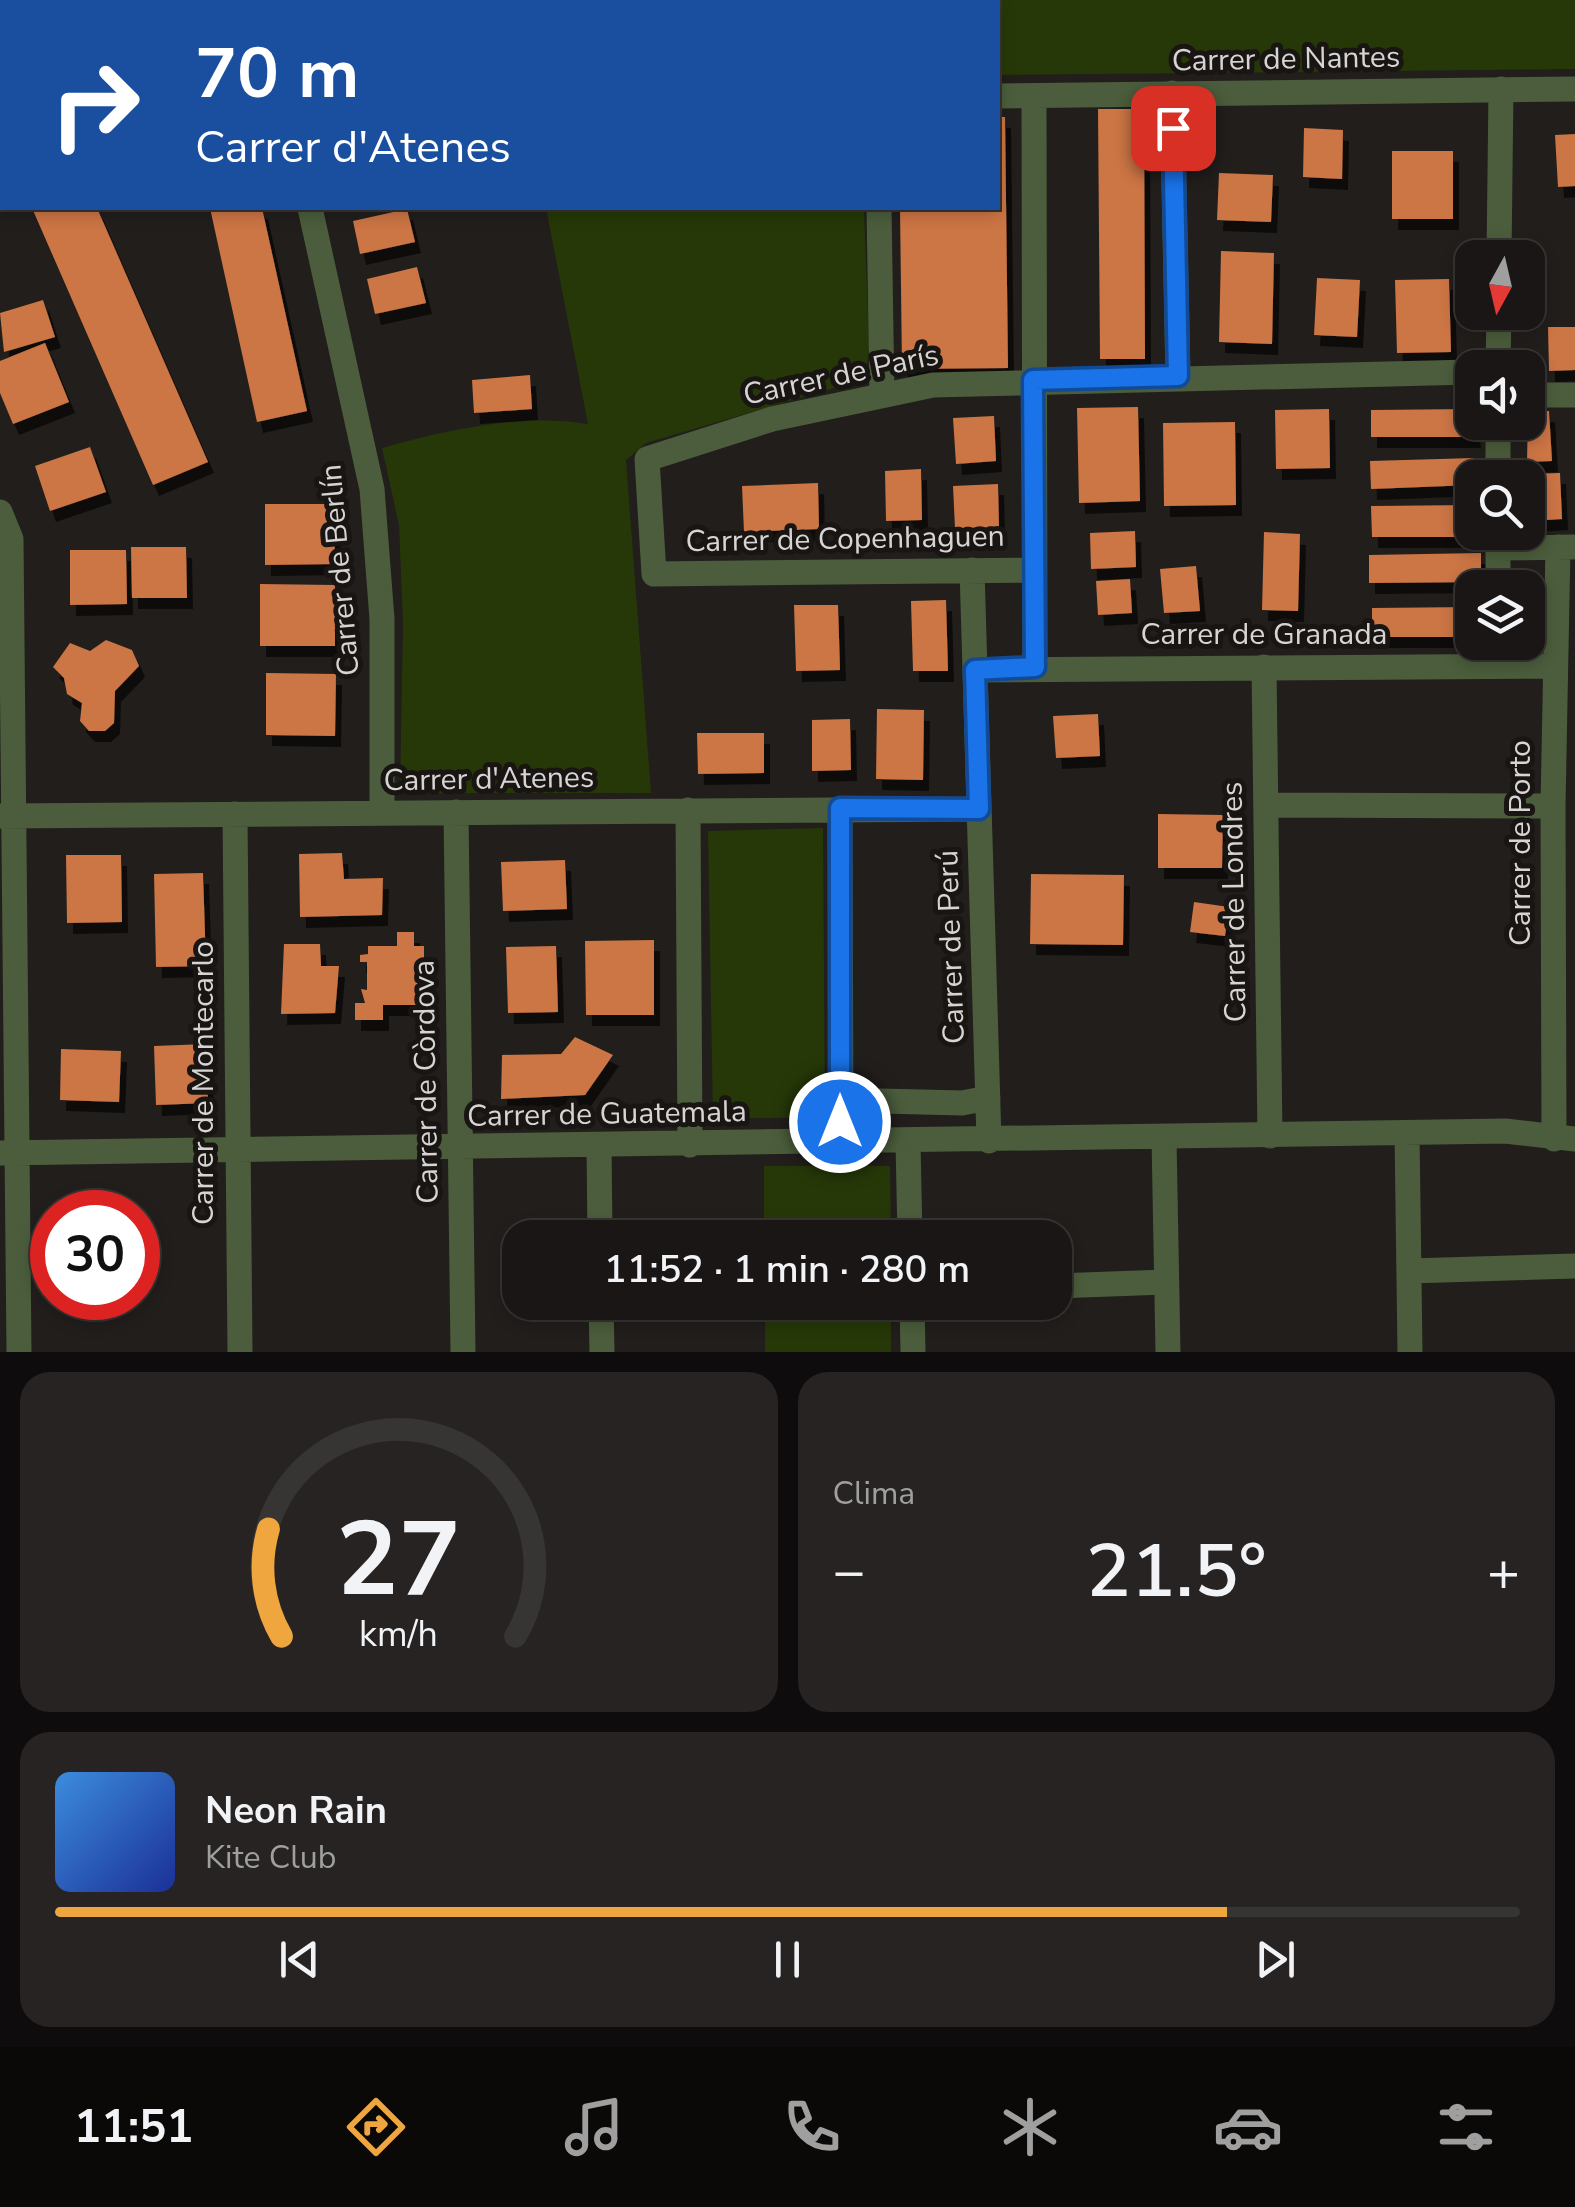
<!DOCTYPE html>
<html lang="es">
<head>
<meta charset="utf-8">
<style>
	body { margin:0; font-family:"Nunito Sans",sans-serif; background:#262322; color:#f1f3f6; height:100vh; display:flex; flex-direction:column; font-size:38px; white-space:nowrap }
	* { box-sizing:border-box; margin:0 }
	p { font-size:32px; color:#9f9fa0 }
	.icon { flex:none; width:55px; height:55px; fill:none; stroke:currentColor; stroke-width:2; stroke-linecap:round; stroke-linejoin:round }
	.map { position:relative; height:1352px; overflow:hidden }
	.panel { display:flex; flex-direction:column; gap:20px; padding:20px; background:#0e0c0c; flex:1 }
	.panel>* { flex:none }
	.hud { position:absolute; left:0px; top:0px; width:1000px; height:210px; box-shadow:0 5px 15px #0003,0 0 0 2px #373534; background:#1a4fa0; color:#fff; overflow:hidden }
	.needle { width:65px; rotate:188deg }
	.controls { position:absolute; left:1455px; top:240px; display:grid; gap:20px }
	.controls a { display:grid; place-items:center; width:90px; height:90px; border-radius:20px; background:#191615; box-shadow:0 5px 15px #0003,0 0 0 2px #373534; font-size:50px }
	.speed { position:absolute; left:30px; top:1190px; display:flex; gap:20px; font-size:50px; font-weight:700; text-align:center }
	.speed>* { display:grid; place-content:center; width:130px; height:130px; border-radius:50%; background:#191615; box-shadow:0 5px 15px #0003,0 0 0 2px #373534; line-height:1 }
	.speed .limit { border:15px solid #d22; background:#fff; color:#111 }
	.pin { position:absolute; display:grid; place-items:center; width:85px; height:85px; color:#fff; margin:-42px; border-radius:20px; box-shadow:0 5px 15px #0006 }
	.me { position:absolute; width:110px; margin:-55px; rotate:0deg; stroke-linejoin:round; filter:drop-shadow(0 0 8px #0008) }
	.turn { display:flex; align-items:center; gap:35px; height:210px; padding:0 30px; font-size:45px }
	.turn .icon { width:130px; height:130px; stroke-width:2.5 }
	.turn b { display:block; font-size:70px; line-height:85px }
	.big { font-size:75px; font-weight:600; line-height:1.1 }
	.panel .tile { flex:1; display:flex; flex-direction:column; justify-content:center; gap:15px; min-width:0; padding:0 35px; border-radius:30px; background:#262322 }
	.panel .dial { align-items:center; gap:0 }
	.dial svg { height:260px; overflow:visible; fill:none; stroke:#373534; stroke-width:7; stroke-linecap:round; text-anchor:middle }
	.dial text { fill:#f1f3f6; stroke:none }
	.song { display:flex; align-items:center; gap:30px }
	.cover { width:120px; height:120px; border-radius:15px; background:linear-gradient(135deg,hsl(210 70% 55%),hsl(230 70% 35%)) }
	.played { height:10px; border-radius:5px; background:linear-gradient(90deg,#f0a63f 80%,#373534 80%) }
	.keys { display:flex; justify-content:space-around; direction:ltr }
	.heat { display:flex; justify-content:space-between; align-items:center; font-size:55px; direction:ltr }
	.panel .tiles { flex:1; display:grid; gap:20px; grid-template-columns:1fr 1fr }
	.tile:last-child { grid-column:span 2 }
	.trip { position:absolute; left:502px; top:1220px; width:570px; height:100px; border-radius:30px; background:#191615; box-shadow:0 5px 15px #0003,0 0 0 2px #373534; font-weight:600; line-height:100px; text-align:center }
	.dock { display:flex; height:160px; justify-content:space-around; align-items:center; background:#0a0908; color:#9f9fa0 }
	.dock .icon { width:70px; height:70px }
	.dock .current { color:#f0a63f }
	.dock b { font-size:45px; color:#f1f3f6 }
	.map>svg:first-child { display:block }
</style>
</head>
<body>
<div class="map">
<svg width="1575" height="1352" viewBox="0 0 1575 1352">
	<defs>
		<filter id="shadow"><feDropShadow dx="6" dy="11" stdDeviation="0" flood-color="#0009"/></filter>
	</defs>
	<rect width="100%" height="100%" fill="#211e1c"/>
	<path fill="#2f2620" d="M0 0H562L2 2 0 47Z"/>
	<path fill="#263808" d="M562 0H1575V69L998 75V2H512Z
		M546 208H864L869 348 865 379 646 443 626 460 651 793H400L403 622 399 525 382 448C447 430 521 413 588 424Z
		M823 828 825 1117 713 1119 708 831Z
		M764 1166H890L891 1237H764Z
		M765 1303H891V1352H765Z"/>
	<path fill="#cc7545" filter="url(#shadow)" d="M1098 109H1144L1145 359H1100Z
		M998 117H1005L1008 368 902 369 900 208H998Z
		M1304 128 1343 130 1342 179 1303 177Z
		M1575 134V186L1558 187 1555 135Z
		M1392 151H1453V219H1392Z
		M1219 173 1273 175 1271 222 1217 220Z
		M32 208H97L208 462 153 485Z
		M210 208H262L307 411 257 422Z
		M407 209 415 242 360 254 353 221Z
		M1221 251 1274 253 1272 344 1219 342Z
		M417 267 426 303 375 314 367 279Z
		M1317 278 1360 280 1357 337 1314 335Z
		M1449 279 1451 352 1397 353 1395 280Z
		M43 300 55 337 4 352 0 313Z
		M1548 327H1575V370L1549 371Z
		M45 343 69 402 13 424 0 393V361Z
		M530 375 532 409 474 413 472 380Z
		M1138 407 1140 501 1079 503 1077 408Z
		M1329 409 1330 468 1276 469 1275 410Z
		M1472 409 1475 437H1371V410Z
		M1549 411 1552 461 1527 462 1528 412Z
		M994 416 996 461 956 464 953 418Z
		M1235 422 1236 505 1164 506 1163 423Z
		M90 447 106 492 50 511 35 466Z
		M1474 458 1472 485 1371 489 1370 461Z
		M921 469 922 520 886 521 885 471Z
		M1560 473 1562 519 1531 521 1528 474Z
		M818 483 819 529 744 532 742 486Z
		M998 484 999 527 955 528 953 486Z
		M265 504H334L335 564 265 565Z
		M1472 505V532H1480V537H1372L1371 506Z
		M1135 531 1136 567 1091 569 1090 533Z
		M1264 532 1300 534 1298 611 1262 610Z
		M131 547H186L187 598H132Z
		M70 550H126L127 604 70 605Z
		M1481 553V582L1369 583V555Z
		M1196 566 1200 611 1164 613 1160 569Z
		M1130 579 1132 613 1098 615 1096 581Z
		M260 584 335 585V646H260Z
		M946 600 948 671H913L911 601Z
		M794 605H838L840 670 796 671Z
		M1472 607V637H1372V608Z
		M106 640 132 650 139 666 115 691 114 723 105 731H89L80 721 82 703 67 694 64 678 53 667 70 643 90 651Z
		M266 673 336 674 335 736 266 735Z
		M877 709 924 710 923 780 876 779Z
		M1098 714 1100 756 1056 758 1053 716Z
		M850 719 851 770 812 771V720Z
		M697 733H764V773L698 774Z
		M1158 814 1223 815 1222 868H1158Z
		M342 853 344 879 383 878 382 915 300 917 299 854Z
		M66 855H121L122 922 67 923Z
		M565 860 567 909 503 911 501 862Z
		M203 873 206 966 156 967 154 874Z
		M1031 874 1124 875 1123 945 1030 944Z
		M1194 902 1229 907 1225 936 1190 932Z
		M397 932H414V946H424V1005H383V1020H355V1003H365L361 989 367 990V962H360V955L368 954V946H397Z
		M654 940V1015H586L585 941Z
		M284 944H320L321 966H339L335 1013 281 1014Z
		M556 946 558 1012 508 1013 506 947Z
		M575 1037 613 1055 585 1095 501 1099 502 1055 561 1054Z
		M206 1044 208 1103 156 1105 154 1046Z
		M61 1049 121 1051 119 1102 60 1100Z"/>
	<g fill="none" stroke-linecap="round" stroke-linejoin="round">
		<path stroke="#4b5d3c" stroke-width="25" d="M1172 93 1178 376
			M998 96 1575 89
			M1034 98 1035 667
			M0 111H2
			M310 208 372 489 382 619V813
			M879 208 882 395
			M1499 258 1501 89
			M1498 368 1499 312
			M1528 395H1575
			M1498 422V478
			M0 512 11 539 19 1352
			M1498 548 1573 547
			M972 570 989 1141
			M1033 570 654 574 647 459 772 419 933 385 1472 372
			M1498 588V532
			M1264 667 1270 1136
			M975 670 1554 666
			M1266 805 1553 806
			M840 809 841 1143
			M688 810 690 1145
			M456 812 463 1352
			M235 814 240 1352
			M0 816 979 809
			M840 1100 962 1103 988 1098
			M1407 1133 1410 1352
			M1164 1138 1168 1352
			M1554 1139 1553 806 1558 547
			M908 1142 910 1238
			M599 1146 600 1238
			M0 1153 1505 1131 1575 1139
			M1409 1271 1575 1266
			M1055 1286 1166 1282
			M601 1302 602 1352
			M912 1302 913 1352"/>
	</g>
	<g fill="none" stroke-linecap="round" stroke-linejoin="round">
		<defs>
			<path id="route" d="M840 1122V808L979 809 975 670 1035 667 1033 380 1178 376 1173 128"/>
		</defs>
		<use href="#route" stroke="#114b97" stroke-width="25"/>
		<use href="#route" stroke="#1a73e8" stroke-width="18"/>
	</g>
	<g text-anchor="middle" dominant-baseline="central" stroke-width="10" stroke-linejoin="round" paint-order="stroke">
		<g font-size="30" fill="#d7d5d3" stroke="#181513">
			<text transform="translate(1286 59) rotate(-1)">Carrer de Nantes</text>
			<text transform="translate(841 375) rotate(-12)">Carrer de París</text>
			<text transform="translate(845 539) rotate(-1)">Carrer de Copenhaguen</text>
			<text transform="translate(340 570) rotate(-95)">Carrer de Berlín</text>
			<text x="1264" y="634">Carrer de Granada</text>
			<text transform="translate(489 779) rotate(-1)">Carrer d'Atenes</text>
			<text transform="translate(1520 843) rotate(-90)">Carrer de Porto</text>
			<text transform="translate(1234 902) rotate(-91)">Carrer de Londres</text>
			<text transform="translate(951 947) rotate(-92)">Carrer de Perú</text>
			<text transform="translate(426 1082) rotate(-91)">Carrer de Còrdova</text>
			<text transform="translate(203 1083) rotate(-90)">Carrer de Montecarlo</text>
			<text transform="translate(607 1114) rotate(-1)">Carrer de Guatemala</text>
		</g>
	</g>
</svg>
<div class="controls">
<a><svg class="needle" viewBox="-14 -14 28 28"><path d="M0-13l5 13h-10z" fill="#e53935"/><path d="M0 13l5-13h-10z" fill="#9f9fa0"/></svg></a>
<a><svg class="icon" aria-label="sound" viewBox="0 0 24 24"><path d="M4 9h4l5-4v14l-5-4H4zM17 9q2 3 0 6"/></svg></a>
<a><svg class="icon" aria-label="search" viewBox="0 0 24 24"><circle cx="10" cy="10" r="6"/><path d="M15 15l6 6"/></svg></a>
<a><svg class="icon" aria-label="layers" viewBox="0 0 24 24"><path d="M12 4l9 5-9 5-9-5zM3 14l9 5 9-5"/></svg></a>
</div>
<div class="speed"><div class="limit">30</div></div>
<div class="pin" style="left:1173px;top:128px;background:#d93025"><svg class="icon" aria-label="arrive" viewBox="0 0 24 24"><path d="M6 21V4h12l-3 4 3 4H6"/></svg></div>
<svg class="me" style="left:840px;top:1122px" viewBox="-20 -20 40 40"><circle r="17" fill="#1a73e8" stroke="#fff" stroke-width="3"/><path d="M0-11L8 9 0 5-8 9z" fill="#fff"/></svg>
<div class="trip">11:52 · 1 min · 280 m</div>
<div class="hud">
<div class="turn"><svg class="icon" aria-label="right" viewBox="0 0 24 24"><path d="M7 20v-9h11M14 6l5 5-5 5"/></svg><div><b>70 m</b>Carrer d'Atenes</div></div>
</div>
</div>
<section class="panel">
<div class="tiles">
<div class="tile dial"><svg viewBox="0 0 100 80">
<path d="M14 69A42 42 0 1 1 86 69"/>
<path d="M14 69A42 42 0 0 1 10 36" stroke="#f0a63f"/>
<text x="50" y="56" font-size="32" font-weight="700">27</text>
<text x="50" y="72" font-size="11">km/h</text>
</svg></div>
<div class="tile"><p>Clima</p>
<div class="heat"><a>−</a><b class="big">21.5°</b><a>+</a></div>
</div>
<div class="tile">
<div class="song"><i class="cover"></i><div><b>Neon Rain</b><p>Kite Club</p></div></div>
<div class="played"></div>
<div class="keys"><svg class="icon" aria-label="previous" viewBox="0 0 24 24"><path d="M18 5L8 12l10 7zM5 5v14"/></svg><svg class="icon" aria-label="pause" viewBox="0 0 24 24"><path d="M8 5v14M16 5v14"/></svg><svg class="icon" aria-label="next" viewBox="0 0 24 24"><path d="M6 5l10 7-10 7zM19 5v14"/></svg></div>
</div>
</div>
</section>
<nav class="dock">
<b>11:51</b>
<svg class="icon current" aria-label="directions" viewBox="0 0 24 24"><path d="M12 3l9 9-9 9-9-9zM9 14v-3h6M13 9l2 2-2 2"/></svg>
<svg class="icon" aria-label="music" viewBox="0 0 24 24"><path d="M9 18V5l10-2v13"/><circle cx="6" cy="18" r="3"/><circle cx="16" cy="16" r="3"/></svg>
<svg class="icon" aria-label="phone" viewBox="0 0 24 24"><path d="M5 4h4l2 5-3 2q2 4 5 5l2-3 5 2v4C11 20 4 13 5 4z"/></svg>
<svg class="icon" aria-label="climate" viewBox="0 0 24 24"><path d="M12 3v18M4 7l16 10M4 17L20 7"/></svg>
<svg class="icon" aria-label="car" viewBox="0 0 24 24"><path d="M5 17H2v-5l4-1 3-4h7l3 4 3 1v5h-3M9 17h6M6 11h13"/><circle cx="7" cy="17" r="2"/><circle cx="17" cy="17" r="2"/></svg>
<svg class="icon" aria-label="filters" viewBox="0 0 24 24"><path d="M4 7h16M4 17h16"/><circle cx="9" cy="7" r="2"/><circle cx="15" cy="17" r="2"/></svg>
</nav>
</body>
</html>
